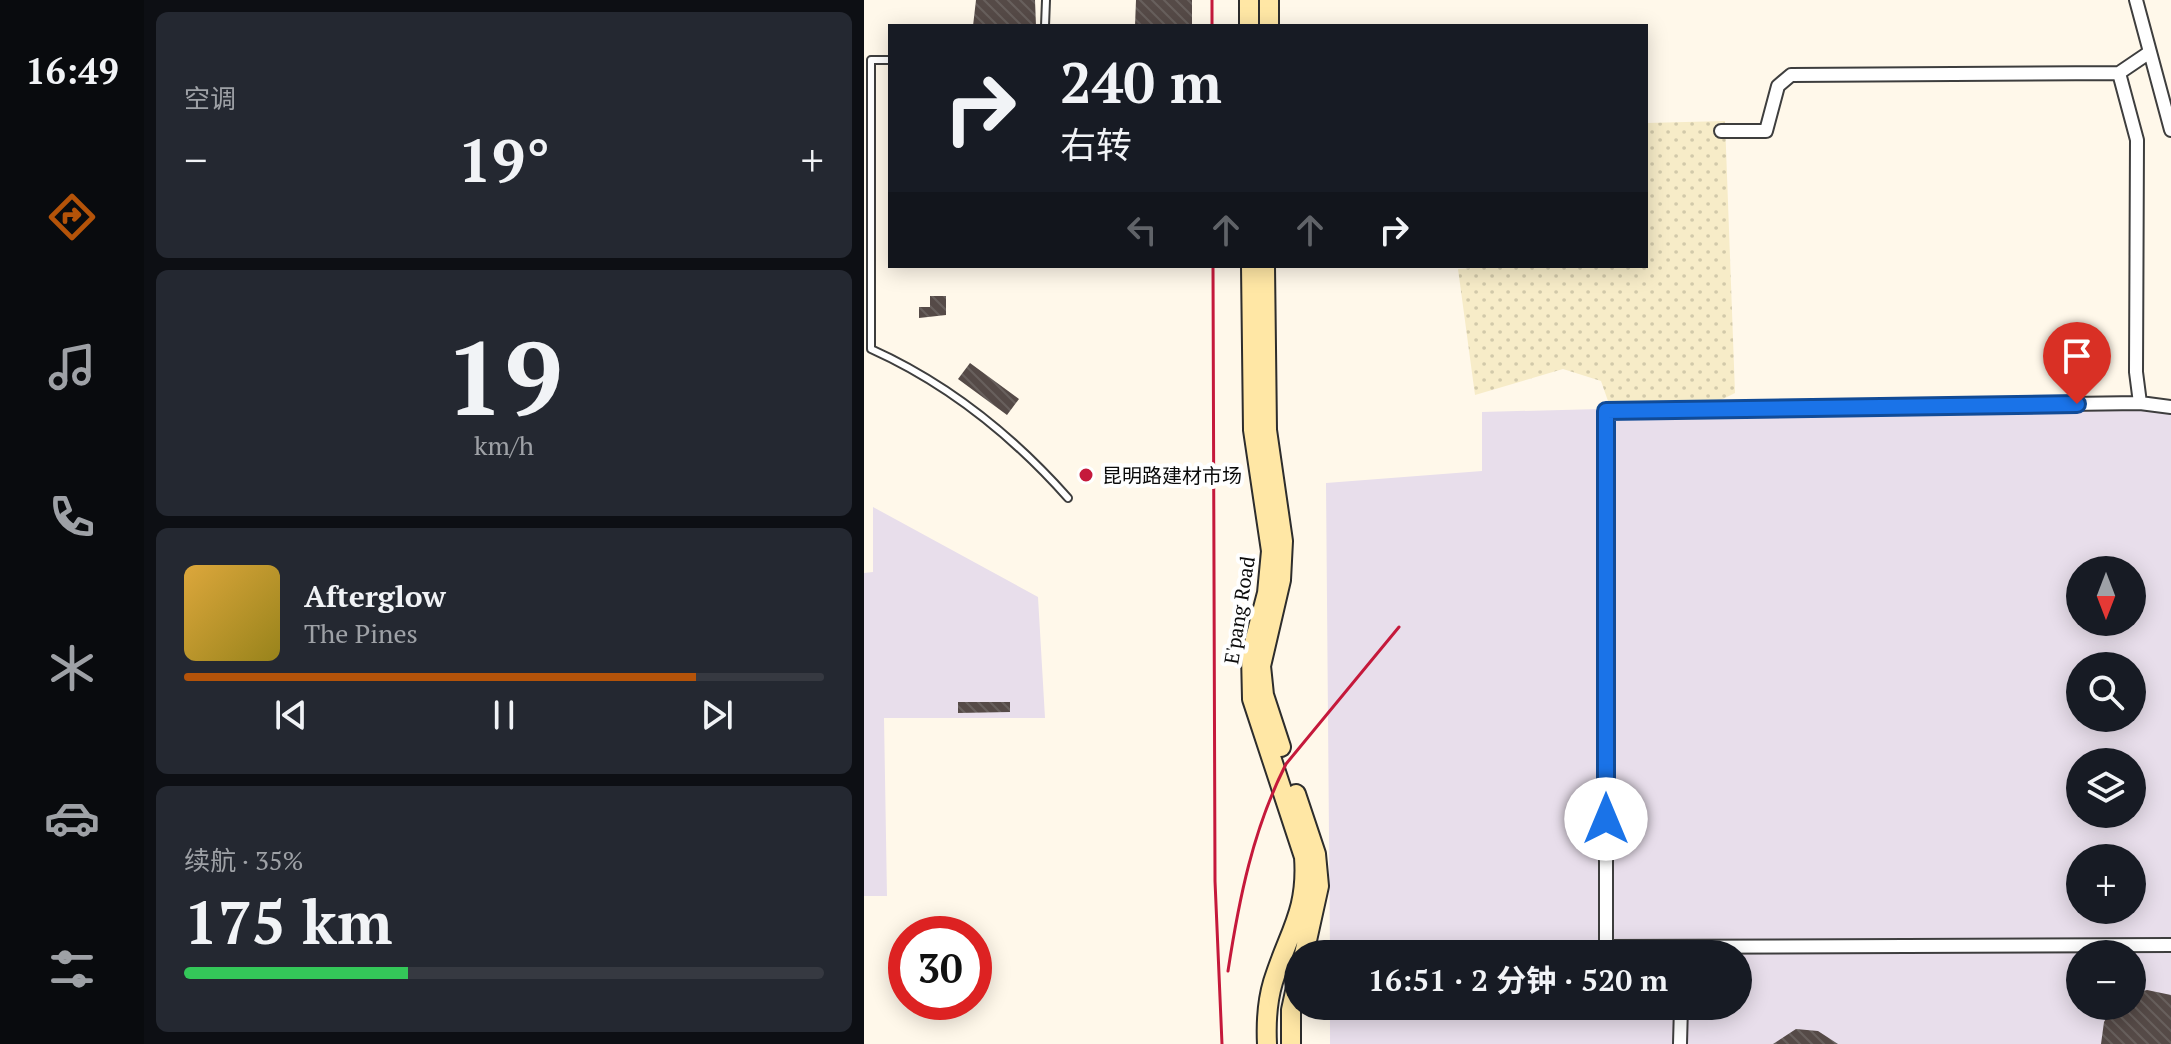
<!DOCTYPE html>
<html lang="zh">
<head>
<meta charset="utf-8">
<style>
	body { margin:0; font-family:"PT Serif","Noto Sans SC",serif; background:#242831; color:#f1f3f6; height:100vh; display:flex; flex-direction:column; font-size:30px; white-space:nowrap }
	* { box-sizing:border-box; margin:0 }
	p { font-size:26px; color:#9ea1a6 }
	.icon { flex:none; width:44px; height:44px; fill:none; stroke:currentColor; stroke-width:2; stroke-linecap:round; stroke-linejoin:round }
	.map { position:relative; flex:1; overflow:hidden }
	.details { display:flex; flex-direction:column; gap:12px; padding:12px; background:#0d0f14; width:720px }
	.details>* { flex:none }
	.banner { position:absolute; left:24px; top:24px; width:760px; height:244px; border-radius:0px; box-shadow:0 4px 20px #0003; background:#171b24; color:#f1f3f6; overflow:hidden }
	.needle { width:52px; rotate:180deg }
	.tools { position:absolute; left:1202px; top:556px; display:grid; gap:16px }
	.tools a { display:grid; place-items:center; width:80px; height:80px; border-radius:50%; background:#171b24; box-shadow:0 4px 20px #0003; font-size:40px }
	.speed { position:absolute; left:24px; top:916px; display:flex; gap:16px; font-size:40px; font-weight:700; text-align:center }
	.speed>* { display:grid; place-content:center; width:104px; height:104px; border-radius:50%; background:#171b24; box-shadow:0 4px 20px #0003; line-height:1 }
	.speed .limit { border:12px solid #d22; background:#fff; color:#111 }
	.pin { position:absolute; display:grid; place-items:center; width:68px; height:68px; color:#fff; margin:-82px -34px; border-radius:50% 50% 50% 0; rotate:-45deg; box-shadow:0 0 8px #0007 }
	.pin .icon { rotate:45deg }
	.me { position:absolute; width:88px; margin:-44px; rotate:0deg; stroke-linejoin:round; filter:drop-shadow(0 0 6px #0008) }
	.turn { display:flex; align-items:center; gap:28px; height:168px; padding:0 40px; font-size:36px }
	.turn .icon { width:104px; height:104px; stroke-width:2.5 }
	.turn b { display:block; font-size:56px; line-height:68px }
	.lanes { display:flex; align-items:center; height:76px; padding:0 40px; background:#0003; justify-content:center; gap:40px; direction:ltr }
	.lanes .off { opacity:.35 }
	.big { font-size:60px; font-weight:700; line-height:1.1 }
	.details .card { flex:1; display:flex; flex-direction:column; justify-content:center; gap:12px; min-width:0; padding:0 28px; border-radius:12px; background:#242831 }
	.details .dial { align-items:center; gap:0 }
	.dial b { font-size:104px; line-height:1 }
	.song { display:flex; align-items:center; gap:24px }
	.cover { width:96px; height:96px; border-radius:12px; background:linear-gradient(135deg,hsl(40 70% 55%),hsl(50 70% 35%)) }
	.played { height:8px; border-radius:4px; background:linear-gradient(90deg,#b45309 80%,#363941 80%) }
	.keys { display:flex; justify-content:space-around; direction:ltr }
	.heat { display:flex; justify-content:space-between; align-items:center; font-size:44px; direction:ltr }
	.charge { height:12px; border-radius:6px; background:linear-gradient(90deg,#34c759 35%,#363941 0) }
	.trip { position:absolute; left:420px; top:940px; width:468px; height:80px; border-radius:40px; background:#171b24; box-shadow:0 4px 20px #0003; font-weight:700; line-height:80px; text-align:center }
	main { display:flex; flex:1; min-height:0 }
	.tabs { display:flex; flex-direction:column; width:144px; justify-content:space-around; align-items:center; background:#090b0e; color:#9ea1a6 }
	.tabs .icon { width:56px; height:56px }
	.tabs .active { color:#b45309 }
	.tabs b { font-size:36px; color:#f1f3f6 }
	.map>svg:first-child { display:block }
</style>
</head>
<body>
<main>
<nav class="tabs">
<b>16:49</b>
<svg class="icon active" aria-label="directions" viewBox="0 0 24 24"><path d="M12 3l9 9-9 9-9-9zM9 14v-3h6M13 9l2 2-2 2"/></svg>
<svg class="icon" aria-label="music" viewBox="0 0 24 24"><path d="M9 18V5l10-2v13"/><circle cx="6" cy="18" r="3"/><circle cx="16" cy="16" r="3"/></svg>
<svg class="icon" aria-label="phone" viewBox="0 0 24 24"><path d="M5 4h4l2 5-3 2q2 4 5 5l2-3 5 2v4C11 20 4 13 5 4z"/></svg>
<svg class="icon" aria-label="climate" viewBox="0 0 24 24"><path d="M12 3v18M4 7l16 10M4 17L20 7"/></svg>
<svg class="icon" aria-label="car" viewBox="0 0 24 24"><path d="M5 17H2v-5l4-1 3-4h7l3 4 3 1v5h-3M9 17h6M6 11h13"/><circle cx="7" cy="17" r="2"/><circle cx="17" cy="17" r="2"/></svg>
<svg class="icon" aria-label="filters" viewBox="0 0 24 24"><path d="M4 7h16M4 17h16"/><circle cx="9" cy="7" r="2"/><circle cx="15" cy="17" r="2"/></svg>
</nav>
<section class="details">
<div class="card"><p>空调</p>
<div class="heat"><a>−</a><b class="big">19°</b><a>+</a></div>
</div>
<div class="card dial"><b>19</b><p>km/h</p></div>
<div class="card">
<div class="song"><i class="cover"></i><div><b>Afterglow</b><p>The Pines</p></div></div>
<div class="played"></div>
<div class="keys"><svg class="icon" aria-label="previous" viewBox="0 0 24 24"><path d="M18 5L8 12l10 7zM5 5v14"/></svg><svg class="icon" aria-label="pause" viewBox="0 0 24 24"><path d="M8 5v14M16 5v14"/></svg><svg class="icon" aria-label="next" viewBox="0 0 24 24"><path d="M6 5l10 7-10 7zM19 5v14"/></svg></div>
</div>
<div class="card"><p>续航 · 35%</p><b class="big">175 km</b><div class="charge"></div></div>
</section>
<div class="map">
<svg width="1307" height="1044" viewBox="0 0 1307 1044">
	<defs>
		<pattern id="farmland-dots" width="8" height="8" patternUnits="userSpaceOnUse" patternTransform="scale(2)"><rect width="8" height="8" fill="#f7ecc8"/><path d="M2 2h.1M6 6h.1" fill="none" stroke="#d2c9aa" stroke-width="1.8" stroke-linecap="round"/></pattern>
		<pattern id="building-back-hatch" width="6" height="6" patternUnits="userSpaceOnUse" patternTransform="scale(2)"><rect width="6" height="6" fill="#554a47"/><path d="M-1 5l2 2M0 0l6 6M5-1l2 2" fill="none" stroke="#68605d"/></pattern>
	</defs>
	<rect width="100%" height="100%" fill="#fff8ea"/>
	<path fill="#e8deeb" fill-rule="evenodd" d="M1278 395 1307 401V1044H466V1006H874V954H466L462 483 618 471V412ZM1216 570H1268V622H1216ZM1216 666H1268V718H1216ZM1216 762H1268V814H1216ZM1216 858H1268V910H1216ZM1216 954H1268V1006H1216Z
		M9 507 174 597 181 718H20L23 896H0V573L9 572Z"/>
	<path fill="url(#farmland-dots)" d="M861 121 871 393 829 414 773 410 744 401 737 381 699 369 611 395 594 269 638 266H782V123Z"/>
	<path fill="url(#building-back-hatch)" d="M112 0H171L172 26H109Z
		M272 0H328V26H271Z
		M66 296H82V315L55 318V307H66Z
		M106 363 155 399 143 415 94 379Z
		M94 702H146V712L94 713Z
		M1283 990 1307 995V1044H1237L1240 1022 1249 1006H1268V994Z
		M932 1029 954 1031 974 1044H909Z"/>
	<g fill="none" stroke-linecap="round" stroke-linejoin="round">
		<defs>
			<path id="service" d="M181 26 182 0
				M26 60H7V349C85 384 148 435 204 498"/>
			<path id="minor" d="M1272 0 1307 130
				M1255 73 1286 52
				M857 131H902L914 86 927 75 1255 73 1273 140 1272 372 1276 403
				M1307 407 1276 403 742 411V947L1307 945
				M816 1044 817 1006"/>
			<path id="secondary" d="M385 0V26
				M405 0V26
				M387 266 389 430 407 551 403 593 387 654 388 699 440 857C444 912 424 933 409 982 403 1002 402 1023 403 1044
				M401 266 403 430 419 541 417 580 397 666 400 695 417 747
				M432 794 452 854 455 886 440 954
				M427 1044V1010L434 978"/>
		</defs>
		<use href="#service" stroke="#3e3e3e" stroke-width="10"/>
		<use href="#minor" stroke="#3e3e3e" stroke-width="16"/>
		<use href="#secondary" stroke="#2d2d2d" stroke-width="22"/>
		<use href="#service" stroke="#fff" stroke-width="6"/>
		<use href="#minor" stroke="#fff" stroke-width="12"/>
		<use href="#secondary" stroke="#ffe7a5" stroke-width="18"/>
		<path stroke="#c5193b" stroke-width="3" d="M348 0V26
			M349 266 351 881 358 1044
			M364 971C375 899 389 829 422 764L535 627"/>
	</g>
	<g fill="none" stroke-linecap="round" stroke-linejoin="round">
		<defs>
			<path id="route" d="M742 819V411L1213 404"/>
		</defs>
		<use href="#route" stroke="#114b97" stroke-width="20"/>
		<use href="#route" stroke="#1a73e8" stroke-width="14"/>
	</g>
	<circle fill="#c5193b" stroke="#fff" stroke-width="3" cx="222" cy="475" r="8"/>
	<g text-anchor="middle" dominant-baseline="central" stroke-width="8" stroke-linejoin="round" paint-order="stroke">
		<g font-size="20" fill="#0b0b0b" stroke="#fff" text-anchor="start">
			<text x="238" y="475">昆明路建材市场</text>
		</g>
		<g font-size="20" fill="#0b0b0b" stroke="#fff">
			<text transform="translate(375 610) rotate(-81)">E'pang Road</text>
		</g>
	</g>
</svg>
<div class="tools">
<a><svg class="needle" viewBox="-14 -14 28 28"><path d="M0-13l5 13h-10z" fill="#e53935"/><path d="M0 13l5-13h-10z" fill="#9ea1a6"/></svg></a>
<a><svg class="icon" aria-label="search" viewBox="0 0 24 24"><circle cx="10" cy="10" r="6"/><path d="M15 15l6 6"/></svg></a>
<a><svg class="icon" aria-label="layers" viewBox="0 0 24 24"><path d="M12 4l9 5-9 5-9-5zM3 14l9 5 9-5"/></svg></a>
<a>+</a>
<a>−</a>
</div>
<div class="speed"><div class="limit">30</div></div>
<div class="pin" style="left:1213px;top:404px;background:#d93025"><svg class="icon" aria-label="arrive" viewBox="0 0 24 24"><path d="M6 21V4h12l-3 4 3 4H6"/></svg></div>
<svg class="me" style="left:742px;top:819px" viewBox="-20 -20 40 40"><circle r="19" fill="#fff"/><path d="M0-13L10 11 0 6-10 11z" fill="#1a73e8"/></svg>
<div class="trip">16:51 · 2 分钟 · 520 m</div>
<div class="banner">
<div class="turn"><svg class="icon" aria-label="right" viewBox="0 0 24 24"><path d="M7 20v-9h11M14 6l5 5-5 5"/></svg><div><b>240 m</b>右转</div></div>
<div class="lanes"><svg class="icon off" aria-label="left" viewBox="0 0 24 24"><path d="M17 20v-9H6M10 6l-5 5 5 5"/></svg><svg class="icon off" aria-label="ahead" viewBox="0 0 24 24"><path d="M12 20V5M6 11l6-6 6 6"/></svg><svg class="icon off" aria-label="ahead" viewBox="0 0 24 24"><path d="M12 20V5M6 11l6-6 6 6"/></svg><svg class="icon" aria-label="right" viewBox="0 0 24 24"><path d="M7 20v-9h11M14 6l5 5-5 5"/></svg></div>
</div>
</div>
</main>
</body>
</html>
